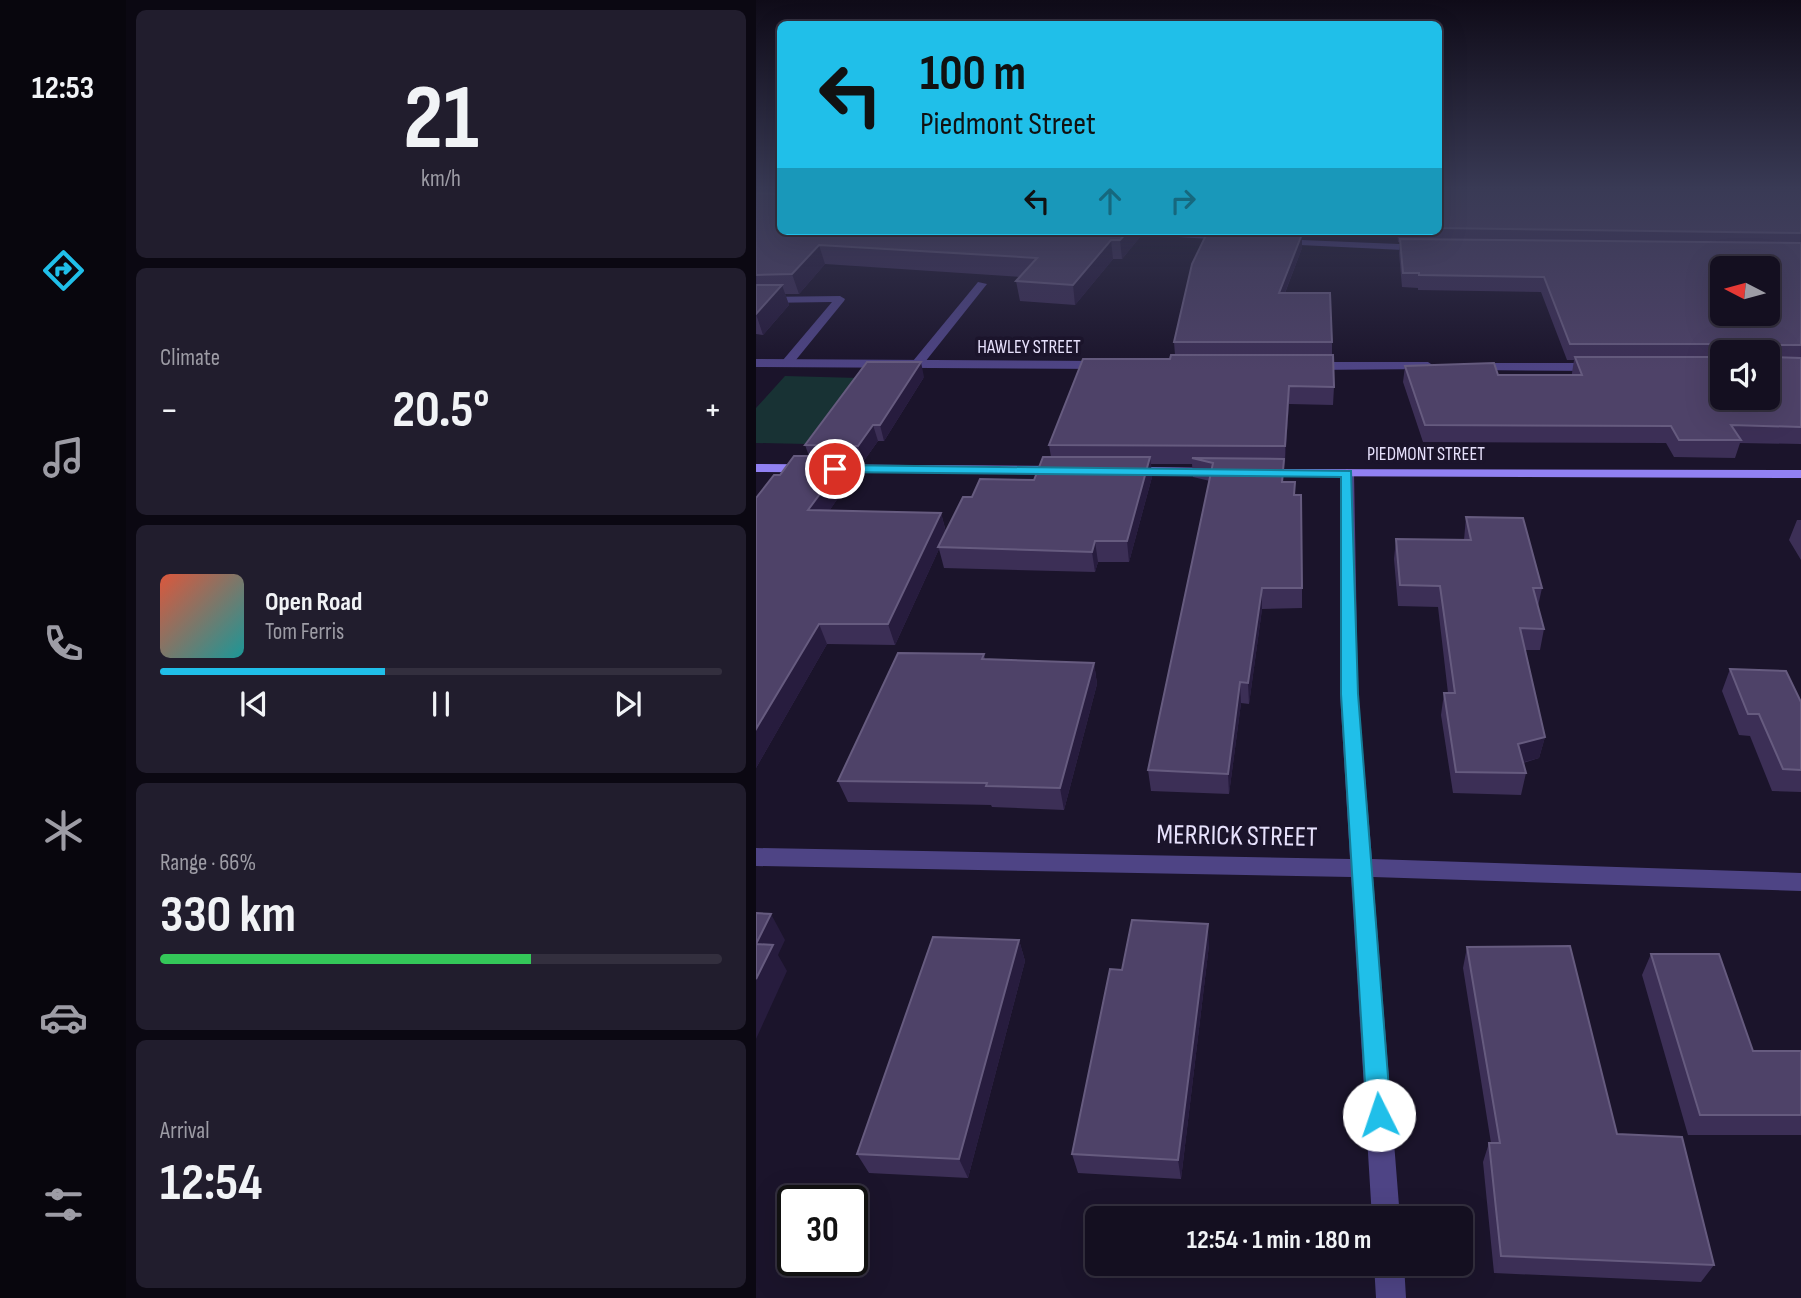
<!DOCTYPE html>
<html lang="en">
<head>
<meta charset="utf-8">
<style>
	body { margin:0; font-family:"Sofia Sans Condensed",sans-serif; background:#211d2d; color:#f1f3f6; height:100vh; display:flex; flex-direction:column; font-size:26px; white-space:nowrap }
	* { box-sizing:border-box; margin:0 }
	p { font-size:23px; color:#9d9ca5 }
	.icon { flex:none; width:38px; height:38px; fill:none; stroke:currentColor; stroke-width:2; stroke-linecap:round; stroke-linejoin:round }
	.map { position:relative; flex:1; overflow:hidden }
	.side { display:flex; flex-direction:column; gap:10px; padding:10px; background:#0b0812; width:630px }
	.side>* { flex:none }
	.top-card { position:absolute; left:21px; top:21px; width:665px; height:214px; border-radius:10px; box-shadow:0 7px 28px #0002,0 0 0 2px #332f3e; background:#20bfe9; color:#111; overflow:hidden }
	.needle { width:46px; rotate:276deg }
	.fabs { position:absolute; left:954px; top:256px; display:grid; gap:14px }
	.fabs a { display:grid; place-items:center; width:70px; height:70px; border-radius:10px; background:#140f20; box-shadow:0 7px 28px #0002,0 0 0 2px #332f3e; font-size:35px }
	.speed { position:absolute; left:21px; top:1185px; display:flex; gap:14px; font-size:35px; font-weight:700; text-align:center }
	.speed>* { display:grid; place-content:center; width:91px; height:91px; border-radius:50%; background:#140f20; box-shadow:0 7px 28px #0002,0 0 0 2px #332f3e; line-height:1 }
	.speed .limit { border:4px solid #111; border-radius:10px; background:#fff; color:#111 }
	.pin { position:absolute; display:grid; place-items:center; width:60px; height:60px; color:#fff; margin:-30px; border:4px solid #fff; border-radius:50%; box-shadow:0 2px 7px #0007 }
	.me { position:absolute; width:77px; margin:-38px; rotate:356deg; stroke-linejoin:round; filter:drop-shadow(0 0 5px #0008) }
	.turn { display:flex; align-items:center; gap:24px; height:147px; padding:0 28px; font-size:32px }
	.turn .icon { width:91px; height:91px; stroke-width:2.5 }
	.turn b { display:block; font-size:49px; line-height:60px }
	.lanes { display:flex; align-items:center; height:66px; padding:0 28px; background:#0003; justify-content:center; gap:35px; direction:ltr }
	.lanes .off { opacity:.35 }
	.big { font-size:52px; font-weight:700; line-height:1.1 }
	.side .card { flex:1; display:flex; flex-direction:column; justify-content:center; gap:10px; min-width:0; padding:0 24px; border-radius:10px; background:#211d2d }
	.side .dial { align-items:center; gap:0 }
	.dial b { font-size:91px; line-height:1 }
	.song { display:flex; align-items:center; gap:21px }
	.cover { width:84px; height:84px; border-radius:10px; background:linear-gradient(135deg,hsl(10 70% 55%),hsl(180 70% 35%)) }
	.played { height:7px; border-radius:4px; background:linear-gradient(90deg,#20bfe9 40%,#332f3e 40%) }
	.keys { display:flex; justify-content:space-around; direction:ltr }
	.heat { display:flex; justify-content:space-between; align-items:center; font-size:38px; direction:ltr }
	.charge { height:10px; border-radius:5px; background:linear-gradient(90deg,#34c759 66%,#332f3e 0) }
	.trip { position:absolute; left:329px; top:1206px; width:388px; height:70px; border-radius:10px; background:#140f20; box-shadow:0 7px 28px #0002,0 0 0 2px #332f3e; font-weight:700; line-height:70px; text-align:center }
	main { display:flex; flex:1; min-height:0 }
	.menu { display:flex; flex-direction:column; width:126px; justify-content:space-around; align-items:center; background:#08060d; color:#9d9ca5 }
	.menu .icon { width:49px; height:49px }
	.menu .active { color:#20bfe9 }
	.menu b { font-size:32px; color:#f1f3f6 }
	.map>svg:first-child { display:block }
</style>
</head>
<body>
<main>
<nav class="menu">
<b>12:53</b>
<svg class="icon active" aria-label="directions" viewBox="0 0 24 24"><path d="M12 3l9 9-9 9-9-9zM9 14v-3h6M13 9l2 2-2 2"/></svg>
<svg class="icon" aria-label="music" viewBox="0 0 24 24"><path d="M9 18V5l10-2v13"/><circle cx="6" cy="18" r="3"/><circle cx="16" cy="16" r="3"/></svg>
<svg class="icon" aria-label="phone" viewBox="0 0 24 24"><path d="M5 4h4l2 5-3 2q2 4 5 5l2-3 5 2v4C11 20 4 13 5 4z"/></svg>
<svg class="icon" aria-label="climate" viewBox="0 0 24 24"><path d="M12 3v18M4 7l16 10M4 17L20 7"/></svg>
<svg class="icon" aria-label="car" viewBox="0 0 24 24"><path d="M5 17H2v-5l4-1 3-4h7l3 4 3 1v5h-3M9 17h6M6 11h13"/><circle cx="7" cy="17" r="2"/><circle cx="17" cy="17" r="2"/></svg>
<svg class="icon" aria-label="filters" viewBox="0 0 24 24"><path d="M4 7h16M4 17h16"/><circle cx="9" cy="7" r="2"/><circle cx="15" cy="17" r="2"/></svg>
</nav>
<section class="side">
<div class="card dial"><b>21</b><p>km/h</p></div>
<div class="card"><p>Climate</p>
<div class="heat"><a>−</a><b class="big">20.5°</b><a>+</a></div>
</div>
<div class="card">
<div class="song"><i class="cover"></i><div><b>Open Road</b><p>Tom Ferris</p></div></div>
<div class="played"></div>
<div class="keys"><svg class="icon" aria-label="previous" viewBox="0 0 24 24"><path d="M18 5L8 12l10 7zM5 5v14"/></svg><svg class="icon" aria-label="pause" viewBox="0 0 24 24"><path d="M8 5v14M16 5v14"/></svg><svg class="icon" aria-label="next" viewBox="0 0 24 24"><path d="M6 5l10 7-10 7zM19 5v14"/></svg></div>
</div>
<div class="card"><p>Range · 66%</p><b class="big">330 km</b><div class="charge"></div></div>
<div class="card"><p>Arrival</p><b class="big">12:54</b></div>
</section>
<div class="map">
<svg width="1045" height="1298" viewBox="0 0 1045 1298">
	<rect width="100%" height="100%" fill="#1b142b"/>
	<path fill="#183234" d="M29 376 103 378 51 444 0 443V408Z"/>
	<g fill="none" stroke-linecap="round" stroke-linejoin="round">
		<path fill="#4e4485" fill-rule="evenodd" d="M222 282 231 284 165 367H157V361Z
			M84 296 89 299 88 301 35 366H27V360L76 302 0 303V297Z"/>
		<path fill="#4e4485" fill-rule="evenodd" d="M368 231 471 234 476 237 471 240 373 234Z
			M521 239 667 245 672 248 667 251 524 244 521 243Z
			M0 359 347 361 353 365 347 369 0 367Z
			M672 362 678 366 676 369 553 370 547 366 553 362Z
			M714 363H840L846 367 840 371 718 370 712 366Z
			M591 469 598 473 602 693 616 859 1045 873V891L617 877 644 1218H616L595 877 0 866V848L594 859 584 693V473Z
			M618 1264H648L650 1298H620Z"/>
		<path fill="#9181f2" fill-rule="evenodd" d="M0 464 303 466 310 470 303 474 0 472Z
			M373 467 461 468 468 472 461 476 368 474V468Z
			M506 469 1045 470V478L501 476V470Z"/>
	</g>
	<path fill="#3c2f56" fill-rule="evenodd" d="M0 188H24L384 237 366 259H357L319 305 264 301 260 281 264 277 69 264 43 294H29L33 305 7 335 0 334V193H1Z
		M682 188H1045V444L984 443 979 458 918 457 910 443 667 442 647 382 649 366 742 375H816V373L818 360H811L785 292 662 290V288L646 287 643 253 644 242H642L641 231H682ZM966 352H1012L966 397Z
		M452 231H552L550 237H546V248L529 293 576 342V355L578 387 577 405 533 404 527 482 538 495 546 588V608L506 609 493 704 485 703 473 794 395 791 392 770 454 481 437 477 436 464H395L396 477 373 562H342L339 572 188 568 183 549 139 645 71 644 0 768V498L24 475 53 456 49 445 168 377 128 441H122L107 462H94L98 475 73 511 185 513 190 532 216 497 278 480 295 457 293 445 419 355 418 342Z
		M710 517 786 588 782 606 788 629 784 650H769L789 737 783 758 767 763 770 773 765 795 697 793 685 715 688 693H692L682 607 642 606 638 559 640 539 708 540Z
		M1041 520H1045V560L1033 540Z
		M228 654 229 659 338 663 341 684 308 810 236 807 235 805 92 802 82 781Z
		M974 669 1045 702V792L1016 791 994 736 983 735 966 691Z
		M263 940 269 961 212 1178 113 1173 101 1154Z
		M453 945 425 1179 322 1173 316 1154 366 970Z
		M711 947 861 1134 958 1265 945 1282 738 1273 727 1162 733 1143H735L707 968Z
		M895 954 997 1051H1045V1135H932L886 975Z"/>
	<path fill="#271c3e" d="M372 231H383L384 237 366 259 364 240Z
		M546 234V248L523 308V293Z
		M355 240 357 259 319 305 317 285Z
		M63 245 69 264 43 294 36 274Z
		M26 285 33 305 7 335 0 314Z
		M165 362 168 377 128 441 124 425Z
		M533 386V404L529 464V446Z
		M117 425 122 441 107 462 102 446Z
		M92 456 98 475 60 530 52 510Z
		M394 457 396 477 373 562 371 541Z
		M185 513 190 533 182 547 183 549 139 645 132 624Z
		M339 541 342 562 339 572 336 552Z
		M506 588V609L493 704 492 683Z
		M63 624 71 644 0 768V729Z
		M338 663 341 684 308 810 304 788Z
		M484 682 485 703 473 794 472 774Z
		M789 737 783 758 757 765 762 744Z
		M15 914 29 940 22 955 31 971 0 1039V944Z
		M452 924 453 945 425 1179 422 1160Z
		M263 940 269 961 212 1178 203 1159Z"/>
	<path fill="#4e4268" stroke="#665b7f" stroke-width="2" fill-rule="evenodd" d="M20 188H24V231H372L364 240H355L317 285 260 281 281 258 63 245 36 274 0 275V193L20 194Z
		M682 188H1045V233L682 228Z
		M452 231H502L546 234 523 293H574L576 342H418L436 264Z
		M644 239 1045 243V345H1016L1015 355 1017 357 1045 358V427L975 425 985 440H923L915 426 669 425 649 366 738 363 742 375H826L819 357H966V397H1012V352H972L974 347 971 344H814L788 277 663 275V273H647ZM966 268H1012V313H966Z
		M0 285H26L0 314Z
		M415 355H577L578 387 533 386 529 446 293 445 327 359H414Z
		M111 362H165L124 425H117L102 446 49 445Z
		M38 456H92L52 510 185 513 132 624H63L0 729V498L18 475H24Z
		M287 457H394L371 541H339L336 552 182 547 207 497H216L224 479 278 480Z
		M436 458 528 459 526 482H539L538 495H545L546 588H506L492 683 484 682 472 774 392 770 457 463Z
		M710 517 767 518 786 588H777L788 629 764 628 789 737 762 744 770 773 700 772 688 693H699L684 586 644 585 640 539 715 540Z
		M142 653 228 654 226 659 338 663 304 788 230 786 231 783 82 781Z
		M974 669 1030 671 1045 702V770L1027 769 1003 714H992Z
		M0 913 15 914 0 944 17 945 0 979Z
		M376 920 452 924 422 1160 316 1154 354 969 366 970Z
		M177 937 263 940 203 1159 101 1154Z
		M814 946 861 1134 926 1137 958 1265 745 1256 733 1143H744L711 947Z
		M895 954H963L997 1051H1045V1115H944Z"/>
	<linearGradient id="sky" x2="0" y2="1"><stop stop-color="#0f0b18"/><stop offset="0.51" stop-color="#393a55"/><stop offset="1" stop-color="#393a55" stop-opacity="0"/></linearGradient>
	<rect width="1045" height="370" fill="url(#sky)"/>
	<path fill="#20bfe9" stroke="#157c97" stroke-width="2" d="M79 465 595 471 602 694 635 1115 632 1124 623 1127 614 1124 611 1115 585 694V477L74 472 72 469Z"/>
	<g text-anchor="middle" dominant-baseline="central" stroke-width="7" stroke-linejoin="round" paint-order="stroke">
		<g font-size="19" fill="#e7e1fc" stroke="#1b142b">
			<text x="273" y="347">HAWLEY STREET</text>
			<text x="670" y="454">PIEDMONT STREET</text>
		</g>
		<g font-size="28" fill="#e7e1fc" stroke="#1b142b">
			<text transform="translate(481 836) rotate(1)">MERRICK STREET</text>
		</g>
	</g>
</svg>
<div class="fabs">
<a><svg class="needle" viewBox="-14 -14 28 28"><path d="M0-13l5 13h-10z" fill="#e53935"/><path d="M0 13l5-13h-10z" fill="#9d9ca5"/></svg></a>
<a><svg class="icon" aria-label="sound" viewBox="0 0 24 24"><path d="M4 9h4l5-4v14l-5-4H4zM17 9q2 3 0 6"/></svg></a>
</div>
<div class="speed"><div class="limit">30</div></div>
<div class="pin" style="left:79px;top:469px;background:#d93025"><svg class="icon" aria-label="arrive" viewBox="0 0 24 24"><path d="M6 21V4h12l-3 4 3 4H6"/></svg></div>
<svg class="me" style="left:623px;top:1115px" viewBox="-20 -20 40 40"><circle r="19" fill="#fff"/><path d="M0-13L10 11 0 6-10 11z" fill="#20bfe9"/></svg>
<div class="trip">12:54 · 1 min · 180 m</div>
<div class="top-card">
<div class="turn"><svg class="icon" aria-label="left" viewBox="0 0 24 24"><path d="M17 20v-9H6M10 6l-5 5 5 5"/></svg><div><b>100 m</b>Piedmont Street</div></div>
<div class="lanes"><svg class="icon" aria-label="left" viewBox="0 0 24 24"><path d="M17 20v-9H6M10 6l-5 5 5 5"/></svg><svg class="icon off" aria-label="ahead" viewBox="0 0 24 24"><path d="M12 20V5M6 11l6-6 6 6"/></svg><svg class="icon off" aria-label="right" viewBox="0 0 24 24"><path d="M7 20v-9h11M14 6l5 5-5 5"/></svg></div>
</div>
</div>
</main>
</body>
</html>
